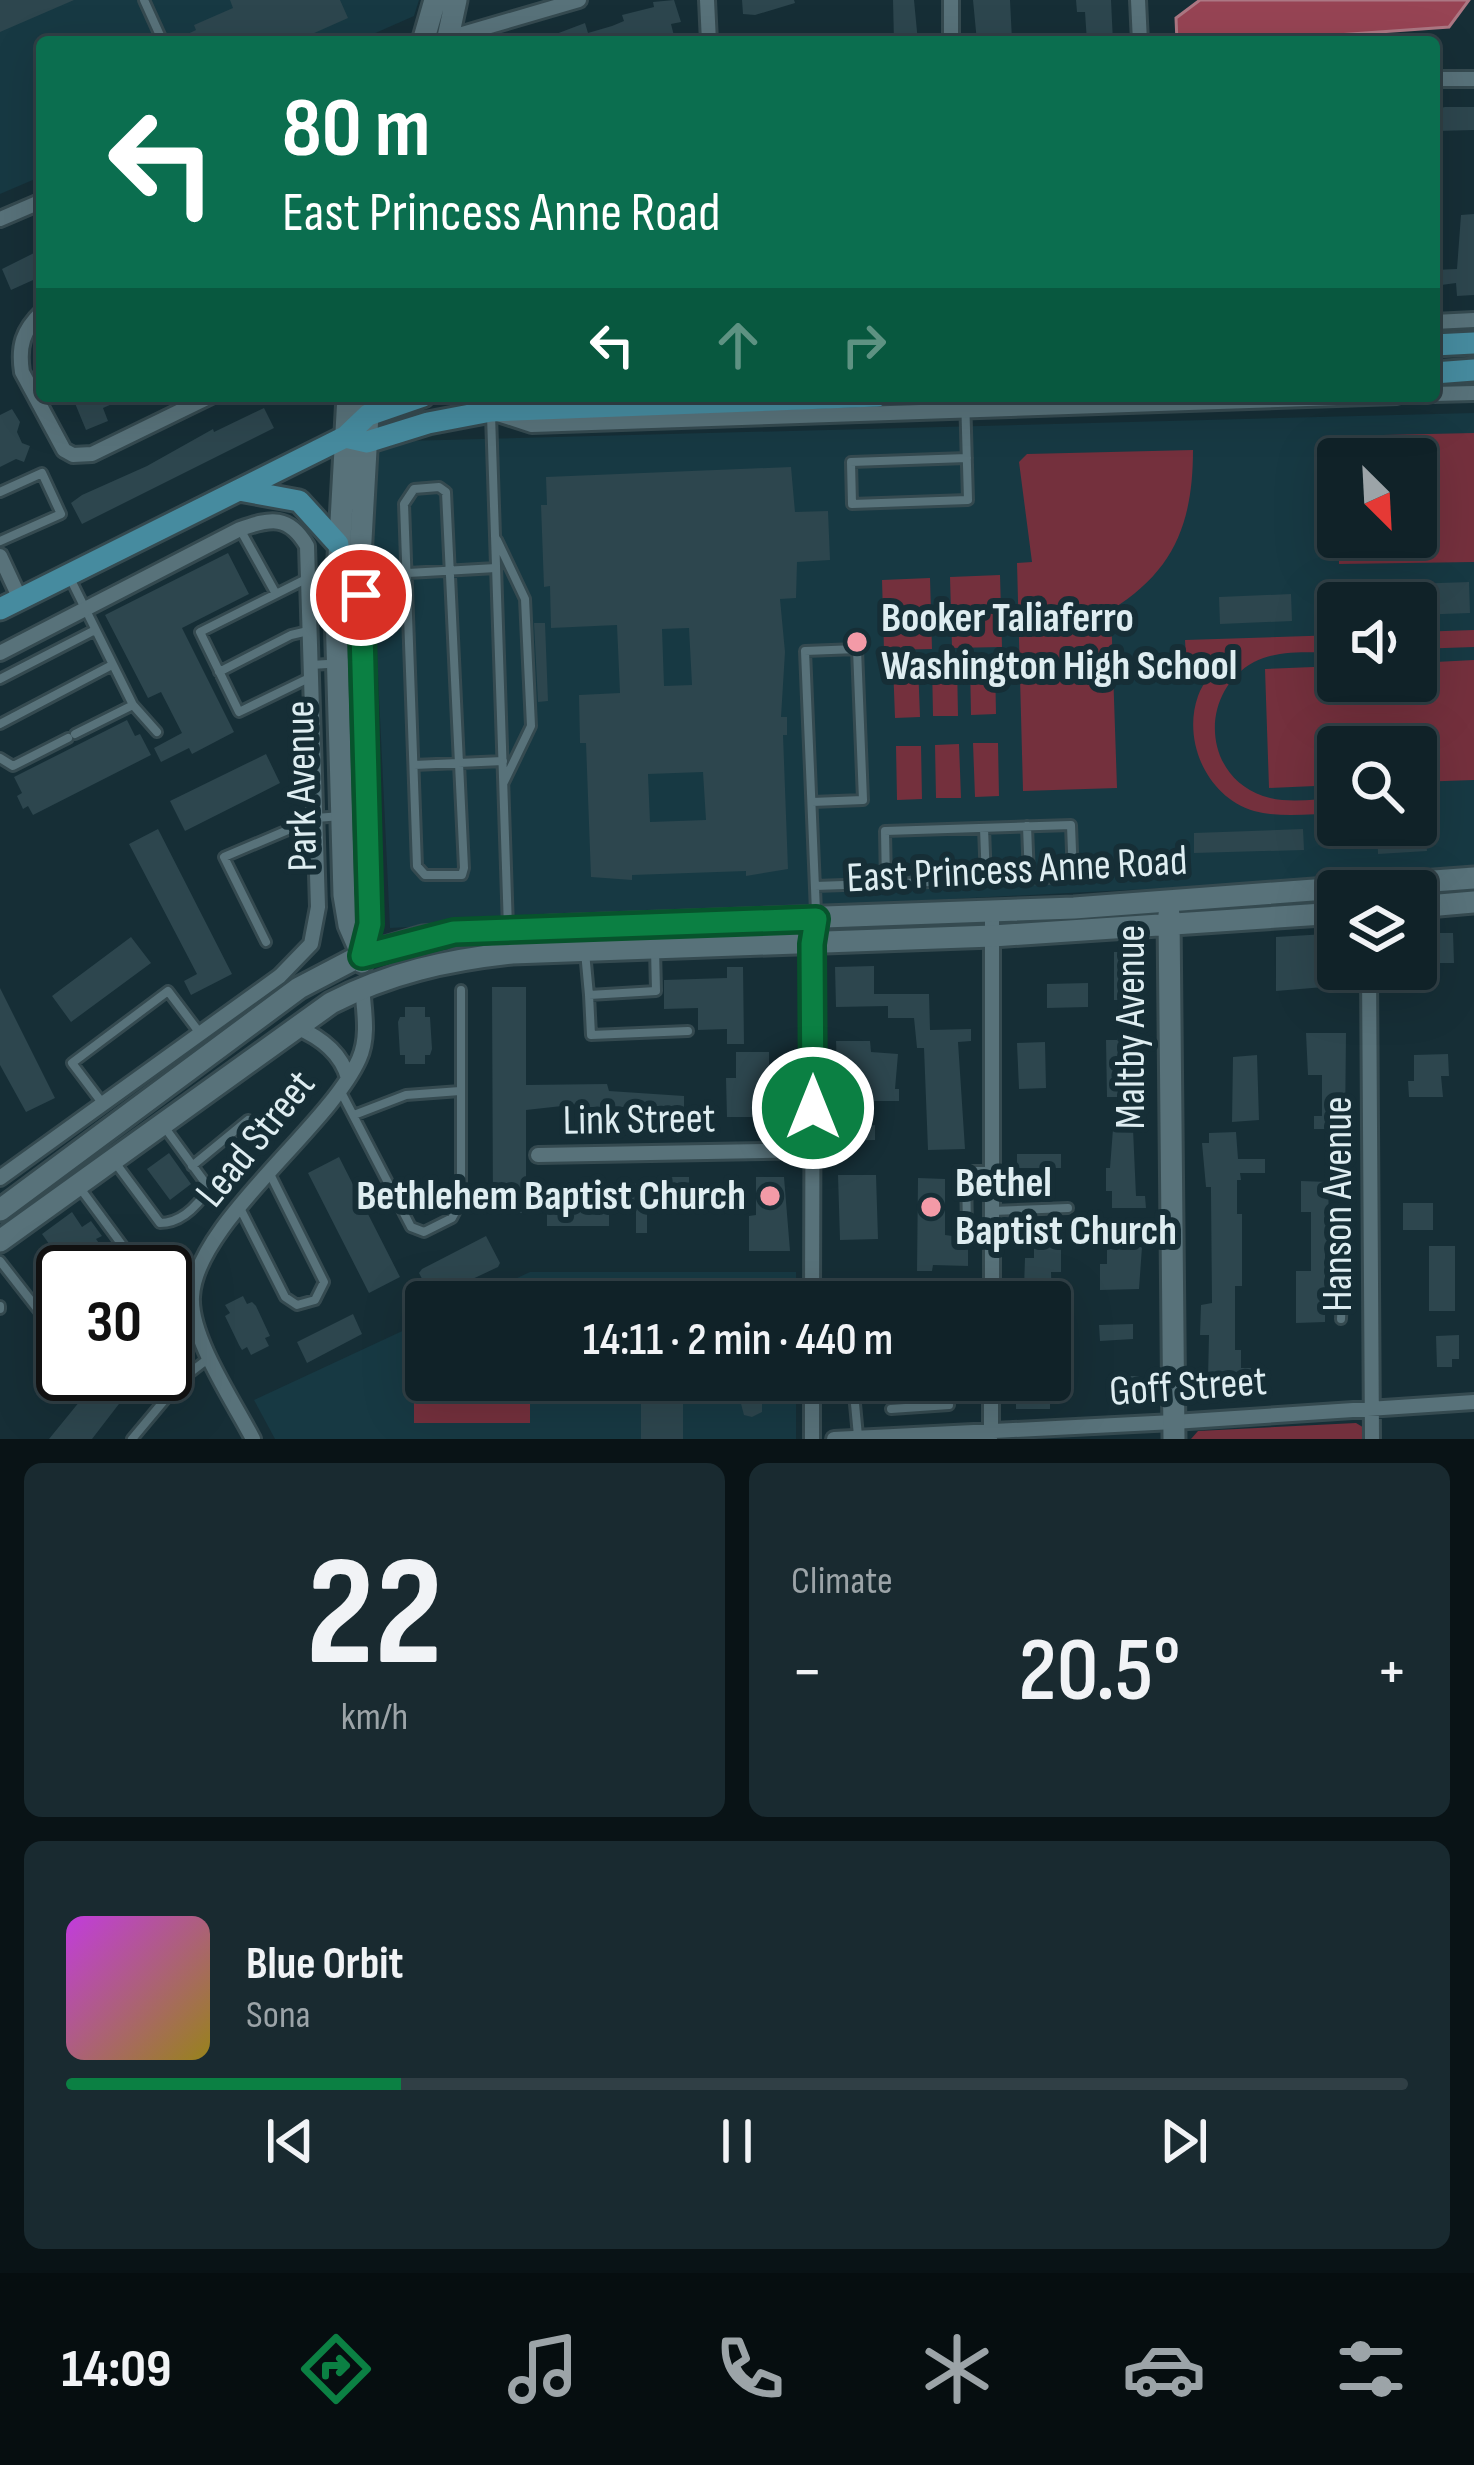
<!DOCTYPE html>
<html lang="en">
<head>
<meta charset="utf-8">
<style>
	body { margin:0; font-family:"Sofia Sans Condensed",sans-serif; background:#192a30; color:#f1f3f6; height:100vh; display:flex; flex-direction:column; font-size:45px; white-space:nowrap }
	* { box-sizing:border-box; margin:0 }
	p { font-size:39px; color:#9ca4a8 }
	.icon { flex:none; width:66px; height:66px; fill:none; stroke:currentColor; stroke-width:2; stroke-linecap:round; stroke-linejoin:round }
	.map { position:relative; height:1439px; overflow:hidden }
	.details { display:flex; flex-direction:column; gap:24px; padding:24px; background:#091316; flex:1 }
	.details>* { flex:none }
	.banner { position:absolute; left:36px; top:36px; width:1404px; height:366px; border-radius:12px; box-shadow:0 12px 48px #0002,0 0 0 3px #303f45; background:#0b6e4f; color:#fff; overflow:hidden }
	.needle { width:78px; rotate:156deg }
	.fabs { position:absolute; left:1317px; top:438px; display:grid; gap:24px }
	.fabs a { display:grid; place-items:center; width:120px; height:120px; border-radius:12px; background:#102228; box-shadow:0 12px 48px #0002,0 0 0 3px #303f45; font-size:60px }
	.speed { position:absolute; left:36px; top:1245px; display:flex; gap:24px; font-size:60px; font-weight:700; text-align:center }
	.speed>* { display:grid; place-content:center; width:156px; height:156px; border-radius:50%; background:#102228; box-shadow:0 12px 48px #0002,0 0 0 3px #303f45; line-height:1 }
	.speed .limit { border:6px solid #111; border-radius:18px; background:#fff; color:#111 }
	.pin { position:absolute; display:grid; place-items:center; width:102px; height:102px; color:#fff; margin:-51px; border:6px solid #fff; border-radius:50%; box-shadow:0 3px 12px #0007 }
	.me { position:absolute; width:132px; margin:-66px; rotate:0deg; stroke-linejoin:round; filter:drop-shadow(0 0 9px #0008) }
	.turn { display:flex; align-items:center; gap:42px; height:252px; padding:0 48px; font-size:54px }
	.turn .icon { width:156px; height:156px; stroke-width:2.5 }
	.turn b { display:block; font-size:84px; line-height:102px }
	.lanes { display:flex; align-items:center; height:114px; padding:0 48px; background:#0003; justify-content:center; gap:60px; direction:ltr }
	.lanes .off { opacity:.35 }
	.big { font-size:90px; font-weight:600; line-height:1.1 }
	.details .tile { flex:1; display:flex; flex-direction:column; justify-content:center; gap:18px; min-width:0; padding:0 42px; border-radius:18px; background:#192a30 }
	.details .dial { align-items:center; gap:0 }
	.dial b { font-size:156px; line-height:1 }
	.song { display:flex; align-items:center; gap:36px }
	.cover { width:144px; height:144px; border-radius:18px; background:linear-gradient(135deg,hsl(290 70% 55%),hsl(50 70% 35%)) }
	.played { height:12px; border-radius:6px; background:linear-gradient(90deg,#0b8043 25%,#303f45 25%) }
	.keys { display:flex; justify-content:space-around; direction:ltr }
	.heat { display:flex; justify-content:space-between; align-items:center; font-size:66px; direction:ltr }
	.details .tiles { flex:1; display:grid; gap:24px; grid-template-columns:1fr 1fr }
	.tile:last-child { grid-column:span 2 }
	.trip { position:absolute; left:405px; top:1281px; width:666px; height:120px; border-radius:12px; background:#102228; box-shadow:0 12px 48px #0002,0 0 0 3px #303f45; font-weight:600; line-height:120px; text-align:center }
	.tab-bar { display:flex; height:192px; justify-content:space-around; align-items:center; background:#060e10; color:#9ca4a8 }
	.tab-bar .icon { width:84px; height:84px }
	.tab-bar .current { color:#0b8043 }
	.tab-bar b { font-size:54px; color:#f1f3f6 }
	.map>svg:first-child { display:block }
</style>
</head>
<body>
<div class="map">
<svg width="1474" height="1439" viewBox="0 0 1474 1439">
	<rect width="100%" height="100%" fill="#162e36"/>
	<path fill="#173943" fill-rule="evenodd" d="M0 0H419L414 16 355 42H42V176L0 194Z
		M1474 413V872L390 928 367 442ZM1338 459H1416V537H1338ZM1338 603H1416V681H1338ZM1338 747H1416V825H1338Z
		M530 1272H796V1302H465Z
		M426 1320V1380H796V1439H275L254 1400Z"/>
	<path fill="#74303d" d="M1474 433V562L1339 564V537H1416V459H1338V482L1337 436Z
		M1193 450C1193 521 1175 571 1111 610L1117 788 1023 791 1017 563 1032 562 1019 462 1027 454Z
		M1000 575 1002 647 952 648 950 577Z
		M930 578 932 649 884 650 882 580Z
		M1474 630V647L1416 649V632Z
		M1338 635V652C1311 653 1278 649 1254 662 1199 692 1202 775 1263 796 1286 804 1314 799 1338 798V813C1310 814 1281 818 1254 811 1207 797 1182 741 1198 696 1203 682 1215 669 1223 657H1186L1185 640Z
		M1474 660V780L1416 782V747H1338V785L1269 788 1265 669 1338 666V681H1416V663Z
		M970 661H995L996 714 971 715Z
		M957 662 958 716H933L932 663Z
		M893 664H918L920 717 895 718Z
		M973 743H998L999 796 975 797Z
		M959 744 961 798H936L935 745Z
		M896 746H921L922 799 897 800Z
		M414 1340H426V1380H530V1423H414Z
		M1356 1423 1366 1429V1439H1191L1198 1431Z"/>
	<path fill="#974454" stroke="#ac7783" stroke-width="3" d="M1200 0H1469L1449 27 1240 42H1177L1176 18Z"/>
	<path fill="#2d464e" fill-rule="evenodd" d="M0 0H74L0 32Z
		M230 0H340L348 18 294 42H171L196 30 194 25 233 8Z
		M674 0 681 22 671 24 675 40 535 42 585 23 588 33 612 26 624 21 622 15 654 7 653 2Z
		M742 0H794L795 3 755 15 743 14Z
		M893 0H914L918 42H894Z
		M973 0H1010L1012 40 977 42Z
		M1076 0H1111L1113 42H1087L1085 12H1077Z
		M1445 107H1474V130L1437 131 1436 109Z
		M1474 214V295L1457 296 1456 283 1434 286V270L1457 269 1461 215Z
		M42 249V276L11 290 2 269Z
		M72 396H130L103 408 108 421 86 430Z
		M264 408 274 428 82 524 71 503 82 495 147 466 213 429 214 432Z
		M12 409 20 422 17 432 22 443 30 446 24 462 16 459 0 467V415Z
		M791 467 795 512 828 511 830 560 797 562 796 598 780 599 785 652 781 717H787V735H783L788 869 746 876V871L632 875V880L591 877 586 743H580L579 695 620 693 617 625 551 628 550 586 544 587 541 505H547L546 477ZM689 628 692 685 664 686 662 629ZM703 772 706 820 650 822 648 774Z
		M228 553 249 594 182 628 234 732 192 754 189 748 161 762 154 748 182 733 161 692 148 698 105 615Z
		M1411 580V584L1469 582 1470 613 1416 615V603H1338V618L1316 619 1315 588Z
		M1291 594 1292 621 1220 624 1219 597Z
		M534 623H545L548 701 538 702Z
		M127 720 135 736 140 734 151 755 33 815 28 806 23 809 17 796 22 793 14 777Z
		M266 754 280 783 185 831 170 801Z
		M1425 828 1427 851 1378 854 1377 831Z
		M158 829 232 974 191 995 184 981 197 974 129 844Z
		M1303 829 1304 850 1194 853V833Z
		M1424 933H1453L1454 963H1421Z
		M1326 934 1324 987 1276 991V937Z
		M131 937 151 963 71 1022 52 996Z
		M1114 952H1125L1126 1000H1114Z
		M874 966V994H929L930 1030 971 1029V1041L958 1042 965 1149 928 1150 924 1048H917L914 1018H888V1006L836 1007 835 967Z
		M727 967H743L744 1044H727V1029L698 1030V1008L664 1009V980L727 978Z
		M1088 983V1007L1047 1008V984Z
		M492 987H526V1085L607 1084 609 1091 684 1096V1117L636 1121V1117H626L625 1107H589V1103L526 1110V1213H493Z
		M0 988 55 1098 26 1112 0 1065Z
		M405 1007H425V1017H430L432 1049 430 1055H425V1064H405V1055H400L398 1022 400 1017H405Z
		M1306 1033H1346L1345 1129H1314V1116H1322V1075H1308Z
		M1118 1035H1141L1142 1101H1118V1097H1107L1106 1040H1117Z
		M836 1041H870L871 1052 898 1054 895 1089H899V1101H869V1126L875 1125V1140L832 1141V1126H839Z
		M1045 1042 1046 1088 1019 1089 1017 1043Z
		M736 1052H769V1084H797V1111H783V1127H768V1117H727L726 1078H736Z
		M1448 1054 1449 1076H1441L1443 1097H1409L1408 1081H1414V1055Z
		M1257 1055 1259 1120 1232 1122 1233 1057Z
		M1113 1129H1133L1136 1196H1145L1146 1208H1112V1191H1106V1168H1110Z
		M1236 1132 1238 1159H1265V1173H1240L1241 1180H1237V1214H1242V1286H1235V1350H1241V1368H1260V1380L1214 1382 1208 1379 1209 1335H1200L1201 1305 1212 1303 1211 1193V1187H1206L1202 1143H1209V1133Z
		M169 1153 191 1184 170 1200 147 1169Z
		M1017 1154H1061V1168H1017Z
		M339 1157 400 1277 369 1293 308 1173Z
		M838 1175H876L878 1239 840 1240Z
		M673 1177H689V1196H647V1233H636V1208H627L628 1184 663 1183V1178Z
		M756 1177H784L790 1251H749V1216L756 1215Z
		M918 1178 945 1179V1235L968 1238V1266L933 1265 932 1271H917Z
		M1301 1181 1328 1182 1329 1223H1342V1250H1325V1322L1296 1323V1271H1311V1212H1301Z
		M586 1199 609 1205V1226H547V1202L586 1203Z
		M1403 1203H1433V1230H1403Z
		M72 1212 82 1227 91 1221 102 1236 96 1239 111 1260 94 1272H69L42 1234Z
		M486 1236 500 1263 498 1267 432 1298 419 1273 422 1269Z
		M1429 1246H1455V1311H1429Z
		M1034 1247H1061V1272H1051L1052 1302H1015V1288H1024L1025 1258H1034Z
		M1107 1247H1142L1139 1289 1100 1290V1264H1107Z
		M573 1278 598 1279V1302H573Z
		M243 1296 247 1304 252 1302 256 1306 270 1336 265 1338 269 1346 251 1355 247 1347 242 1350 239 1345 225 1316 230 1313 225 1305Z
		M353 1314 362 1334 307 1363 297 1342Z
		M1133 1324V1339L1100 1341 1099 1325Z
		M1459 1335V1359H1452V1367H1437L1436 1336Z
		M102 1374H142L92 1439H49Z
		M1121 1376H1139L1142 1401H1121Z
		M577 1380H762V1412L752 1417 744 1415 740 1400H683V1439H641V1400H577Z
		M1016 1392H1050V1409H1016Z"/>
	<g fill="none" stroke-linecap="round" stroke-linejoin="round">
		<defs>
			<path id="lane" d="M144 0 163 42
				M965 396 968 500 852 504 851 462 967 458
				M491 415 508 928
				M439 487 446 492 464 868 462 875H425L417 866 404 504 414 489Z
				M0 492 42 473 61 514 0 541
				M240 529 276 594
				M497 540 525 599 531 726 504 782
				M408 573 496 568
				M69 576 133 705 75 734
				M308 578 200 632 239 712 311 677
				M311 665 360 662
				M219 672 291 635 308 631
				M0 679 95 630
				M133 705 157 732
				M0 724 112 665
				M0 758 13 766 68 738
				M414 765 503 761
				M812 802 863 800 857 649 805 651 816 912
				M1027 826 1029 878
				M984 828 986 880
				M815 886 1073 877 1071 825 885 831 886 884
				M266 942 224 857 316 818 341 816
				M585 952 589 995 656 991 655 949
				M589 995 591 1035 688 1031
				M340 1090 411 1227 424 1232 452 1218 461 1201V990
				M103 1104 72 1063 168 991 199 1032
				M354 1115 406 1095 460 1091
				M114 1161 160 1223C181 1223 198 1205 209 1188L163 1125
				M192 1166 248 1120
				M991 1171H966L967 1230 992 1229
				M80 1188 125 1249 116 1272
				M240 1208 285 1297 297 1305 315 1300 324 1282 270 1174
				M993 1211 1068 1208
				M0 1261 53 1329 63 1321
				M0 1306V1309
				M1341 1319 1343 1275
				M855 1404 858 1436
				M891 1409 949 1405
				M132 1439 183 1378 209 1358"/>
			<path id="street" d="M707 0 709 42
				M951 0V42
				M1138 0 1140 42
				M435 42 579 0
				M1434 79H1474
				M0 219 42 201
				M42 312C23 330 18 346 22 372L64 450 73 455 92 454 211 396
				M1434 322 1474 320
				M1434 394 1474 393
				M495 413 532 425 1397 396
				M0 556 20 599
				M0 653 240 529C271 518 289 515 307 546L318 907 311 944 280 976 0 1178
				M1369 969 1372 1439
				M296 1027C320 1037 341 1052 348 1078
				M538 1155 813 1150
				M812 1302 813 944 816 919
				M992 1302V912
				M991 1435V1380
				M253 1439C234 1402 190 1338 192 1297 195 1224 328 1128 359 1059 369 1037 364 1011 362 987
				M812 1439V1380
				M834 1439 1174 1422 1474 1402"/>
			<path id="secondary" d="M423 42 435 0
				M447 42 456 0
				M348 396 336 610 344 895 349 925 362 955
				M1416 907 1474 902
				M1169 914 1174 1439
				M362 962 370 924 360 558 369 396
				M0 1210 299 988 362 955 423 937 551 927 1074 908 1474 878
				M0 1241 331 1003C389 973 447 960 512 953L993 936 1338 913"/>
			<path id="primary" d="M1434 345 1474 343
				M1434 373 1474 370
				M345 437 367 442 428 423 491 411 877 396
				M239 490 299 501 338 544
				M0 609 345 437 368 415 423 396"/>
		</defs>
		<use href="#lane" stroke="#354a50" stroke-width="14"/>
		<use href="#street" stroke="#354a50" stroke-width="20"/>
		<use href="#secondary" stroke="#354a50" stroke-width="27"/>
		<use href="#primary" stroke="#354a50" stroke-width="27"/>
		<use href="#lane" stroke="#58727a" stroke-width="8"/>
		<use href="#street" stroke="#58727a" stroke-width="14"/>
		<use href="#secondary" stroke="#58727a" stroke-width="21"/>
		<use href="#primary" stroke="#468b9f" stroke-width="21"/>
	</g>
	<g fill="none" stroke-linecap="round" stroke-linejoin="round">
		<defs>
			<path id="route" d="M361 595 370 924 362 956 454 932 816 919 812 944 813 1108"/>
		</defs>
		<use href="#route" stroke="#07532c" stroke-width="30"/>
		<use href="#route" stroke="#0b8043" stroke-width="21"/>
	</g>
	<g fill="#f39aa7" stroke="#162e36" stroke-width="4.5">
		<circle cx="857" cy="642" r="12"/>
		<circle cx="770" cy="1196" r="12"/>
		<circle cx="931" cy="1207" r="12"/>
	</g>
	<g text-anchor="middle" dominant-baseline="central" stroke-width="12" stroke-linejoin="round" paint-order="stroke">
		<g font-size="42" font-weight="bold" fill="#deedf1" stroke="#162e36" text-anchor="start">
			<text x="881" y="618">Booker Taliaferro<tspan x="881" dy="48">Washington High School</tspan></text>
			<text x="955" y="1183">Bethel<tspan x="955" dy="48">Baptist Church</tspan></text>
			<text x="746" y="1196" text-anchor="end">Bethlehem Baptist Church</text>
		</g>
		<g font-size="42" fill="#deedf1" stroke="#162e36">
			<text transform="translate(302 786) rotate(-91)">Park Avenue</text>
			<text transform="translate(1017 870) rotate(-3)">East Princess Anne Road</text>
			<text transform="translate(1131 1027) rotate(-90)">Maltby Avenue</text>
			<text transform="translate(639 1120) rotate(-1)">Link Street</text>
			<text transform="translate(256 1139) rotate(-51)">Lead Street</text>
			<text transform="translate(1338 1204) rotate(-90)">Hanson Avenue</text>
			<text transform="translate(1188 1387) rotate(-4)">Goff Street</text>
		</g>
	</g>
</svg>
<div class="fabs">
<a><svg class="needle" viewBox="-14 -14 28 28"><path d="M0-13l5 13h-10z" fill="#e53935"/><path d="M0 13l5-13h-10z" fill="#9ca4a8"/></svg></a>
<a><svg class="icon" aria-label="sound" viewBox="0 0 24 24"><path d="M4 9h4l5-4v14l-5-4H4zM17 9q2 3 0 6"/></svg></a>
<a><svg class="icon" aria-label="search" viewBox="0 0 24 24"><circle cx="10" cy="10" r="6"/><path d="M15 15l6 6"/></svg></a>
<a><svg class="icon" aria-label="layers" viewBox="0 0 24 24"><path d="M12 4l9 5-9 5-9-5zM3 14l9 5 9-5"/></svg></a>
</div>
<div class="speed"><div class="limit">30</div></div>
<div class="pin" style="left:361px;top:595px;background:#d93025"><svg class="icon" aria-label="arrive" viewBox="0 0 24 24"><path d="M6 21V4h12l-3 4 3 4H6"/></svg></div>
<svg class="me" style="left:813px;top:1108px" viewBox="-20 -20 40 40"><circle r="17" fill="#0b8043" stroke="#fff" stroke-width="3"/><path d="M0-11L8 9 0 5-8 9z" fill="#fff"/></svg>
<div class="trip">14:11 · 2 min · 440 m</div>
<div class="banner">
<div class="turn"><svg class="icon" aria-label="left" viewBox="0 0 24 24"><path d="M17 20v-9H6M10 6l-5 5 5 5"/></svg><div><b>80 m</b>East Princess Anne Road</div></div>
<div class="lanes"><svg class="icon" aria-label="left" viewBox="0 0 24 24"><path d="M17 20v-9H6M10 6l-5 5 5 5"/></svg><svg class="icon off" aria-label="ahead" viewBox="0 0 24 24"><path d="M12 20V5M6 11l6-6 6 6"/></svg><svg class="icon off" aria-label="right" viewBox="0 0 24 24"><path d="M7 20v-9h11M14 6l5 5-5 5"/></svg></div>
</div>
</div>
<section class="details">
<div class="tiles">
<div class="tile dial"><b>22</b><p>km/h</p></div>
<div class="tile"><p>Climate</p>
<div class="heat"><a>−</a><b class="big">20.5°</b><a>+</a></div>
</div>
<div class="tile">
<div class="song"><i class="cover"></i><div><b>Blue Orbit</b><p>Sona</p></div></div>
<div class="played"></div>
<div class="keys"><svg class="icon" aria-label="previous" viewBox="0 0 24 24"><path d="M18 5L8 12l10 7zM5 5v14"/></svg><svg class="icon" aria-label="pause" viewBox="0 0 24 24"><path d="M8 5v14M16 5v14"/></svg><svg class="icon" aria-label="next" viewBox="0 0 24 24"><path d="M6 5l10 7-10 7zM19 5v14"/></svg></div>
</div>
</div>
</section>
<nav class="tab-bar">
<b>14:09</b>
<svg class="icon current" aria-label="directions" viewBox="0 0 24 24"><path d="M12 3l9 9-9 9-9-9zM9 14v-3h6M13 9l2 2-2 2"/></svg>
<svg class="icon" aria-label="music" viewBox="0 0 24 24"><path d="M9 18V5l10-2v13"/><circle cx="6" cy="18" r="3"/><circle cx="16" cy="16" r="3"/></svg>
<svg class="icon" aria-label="phone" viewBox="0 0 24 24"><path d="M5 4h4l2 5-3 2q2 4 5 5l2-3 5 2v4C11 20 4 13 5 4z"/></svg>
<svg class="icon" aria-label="climate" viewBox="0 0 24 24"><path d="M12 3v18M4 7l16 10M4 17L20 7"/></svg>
<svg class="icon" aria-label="car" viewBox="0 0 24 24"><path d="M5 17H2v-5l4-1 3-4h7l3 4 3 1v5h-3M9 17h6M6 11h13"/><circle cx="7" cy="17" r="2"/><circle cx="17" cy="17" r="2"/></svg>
<svg class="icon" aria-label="filters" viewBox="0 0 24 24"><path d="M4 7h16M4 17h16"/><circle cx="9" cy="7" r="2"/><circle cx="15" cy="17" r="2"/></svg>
</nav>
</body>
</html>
